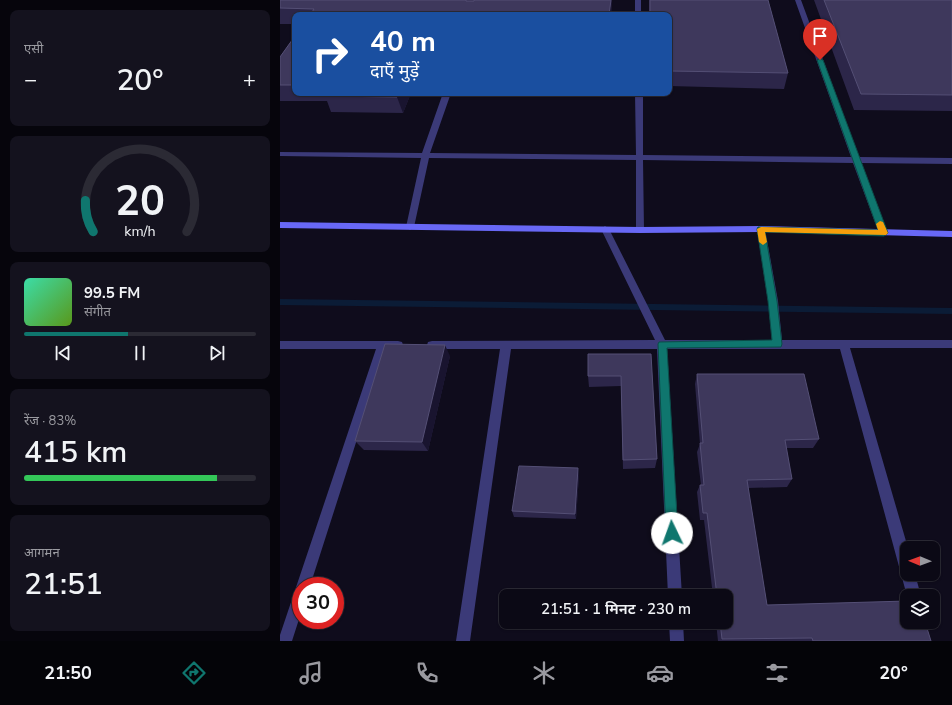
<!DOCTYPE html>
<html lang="hi">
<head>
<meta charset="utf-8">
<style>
	body { margin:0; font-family:"Nunito Sans","Noto Sans Devanagari",sans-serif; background:#14121e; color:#f1f3f6; height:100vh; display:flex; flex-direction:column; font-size:15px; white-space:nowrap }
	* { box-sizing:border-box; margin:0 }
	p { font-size:13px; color:#9a9aa0 }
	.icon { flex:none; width:22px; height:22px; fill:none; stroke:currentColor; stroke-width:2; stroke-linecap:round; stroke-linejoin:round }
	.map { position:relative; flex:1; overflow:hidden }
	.drawer { display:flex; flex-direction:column; gap:10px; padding:10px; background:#06050c; width:280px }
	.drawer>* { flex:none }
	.top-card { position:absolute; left:12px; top:12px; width:380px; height:84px; border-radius:8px; box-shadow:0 1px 3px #0004,0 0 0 1px #2b2a34; background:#1a4fa0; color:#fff; overflow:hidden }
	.needle { width:26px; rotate:271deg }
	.buttons { position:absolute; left:620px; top:541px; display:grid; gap:8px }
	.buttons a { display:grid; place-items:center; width:40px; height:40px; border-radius:8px; background:#0b0915; box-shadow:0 1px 3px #0004,0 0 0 1px #2b2a34; font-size:20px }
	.speed { position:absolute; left:12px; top:577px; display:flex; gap:8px; font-size:20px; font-weight:700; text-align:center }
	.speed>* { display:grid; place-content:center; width:52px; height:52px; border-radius:50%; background:#0b0915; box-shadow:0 1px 3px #0004,0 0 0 1px #2b2a34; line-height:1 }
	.speed .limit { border:6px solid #d22; background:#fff; color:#111 }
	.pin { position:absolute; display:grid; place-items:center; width:34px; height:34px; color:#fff; margin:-41px -17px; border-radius:50% 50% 50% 0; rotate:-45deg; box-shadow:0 0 4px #0007 }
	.pin .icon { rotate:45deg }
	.me { position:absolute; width:44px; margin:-22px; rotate:357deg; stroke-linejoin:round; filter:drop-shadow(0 0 3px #0008) }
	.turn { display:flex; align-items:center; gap:14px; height:84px; padding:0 12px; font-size:18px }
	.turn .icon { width:52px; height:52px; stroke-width:2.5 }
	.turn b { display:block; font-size:28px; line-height:34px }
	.big { font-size:30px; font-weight:600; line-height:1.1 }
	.drawer .card { flex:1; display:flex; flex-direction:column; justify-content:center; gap:6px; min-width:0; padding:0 14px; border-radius:8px; background:#14121e }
	.drawer .dial { align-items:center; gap:0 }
	.dial svg { height:104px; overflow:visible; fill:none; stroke:#2b2a34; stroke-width:7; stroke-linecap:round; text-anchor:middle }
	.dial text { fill:#f1f3f6; stroke:none }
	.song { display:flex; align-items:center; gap:12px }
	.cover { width:48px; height:48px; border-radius:6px; background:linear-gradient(135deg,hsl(160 70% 55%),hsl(90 70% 35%)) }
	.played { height:4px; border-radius:2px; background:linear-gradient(90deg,#0f766e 45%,#2b2a34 45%) }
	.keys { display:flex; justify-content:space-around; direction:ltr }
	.heat { display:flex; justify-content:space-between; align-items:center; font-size:22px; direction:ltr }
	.charge { height:6px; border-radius:3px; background:linear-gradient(90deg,#34c759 83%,#2b2a34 0) }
	.trip { position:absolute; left:219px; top:589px; width:234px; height:40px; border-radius:8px; background:#0b0915; box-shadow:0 1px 3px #0004,0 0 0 1px #2b2a34; font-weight:600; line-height:40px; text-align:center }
	.menu { display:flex; height:64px; justify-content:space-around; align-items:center; background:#040408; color:#9a9aa0 }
	.menu .icon { width:28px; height:28px }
	.menu .selected { color:#0f766e }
	.menu b { font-size:18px; color:#f1f3f6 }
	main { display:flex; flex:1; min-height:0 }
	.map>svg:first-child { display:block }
</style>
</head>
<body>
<main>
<section class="drawer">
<div class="card"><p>एसी</p>
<div class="heat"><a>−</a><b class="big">20°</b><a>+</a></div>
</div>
<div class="card dial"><svg viewBox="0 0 100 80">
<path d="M14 69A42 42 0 1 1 86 69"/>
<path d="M14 69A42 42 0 0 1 8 45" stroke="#0f766e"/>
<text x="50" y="56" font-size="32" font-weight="700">20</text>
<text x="50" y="72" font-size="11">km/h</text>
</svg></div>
<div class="card">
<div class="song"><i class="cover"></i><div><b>99.5 FM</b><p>संगीत</p></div></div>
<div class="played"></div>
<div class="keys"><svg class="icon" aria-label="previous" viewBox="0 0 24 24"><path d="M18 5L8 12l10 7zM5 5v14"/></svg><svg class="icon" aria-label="pause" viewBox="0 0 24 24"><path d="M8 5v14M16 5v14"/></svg><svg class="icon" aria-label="next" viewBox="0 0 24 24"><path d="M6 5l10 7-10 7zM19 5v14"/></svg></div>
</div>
<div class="card"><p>रेंज · 83%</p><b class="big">415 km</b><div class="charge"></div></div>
<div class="card"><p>आगमन</p><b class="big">21:51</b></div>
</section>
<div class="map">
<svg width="672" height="641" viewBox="0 0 672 641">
	<rect width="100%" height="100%" fill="#0f0c1c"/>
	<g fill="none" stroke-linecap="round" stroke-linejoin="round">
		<path fill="#0b1c36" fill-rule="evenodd" d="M0 299 672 308V314L0 305Z"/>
		<path fill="#3b3a78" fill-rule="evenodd" d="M355 0H361V15H355Z
			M515 0H521L579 157 672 158V164L581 163 607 233 606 235 603 236 599 233 573 163 363 160 364 230 360 233 356 230V160L149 158 134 227 130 230 126 227 141 158 0 156V152L142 153 163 93H171L150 153 356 155 355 93H363V155L571 157Z"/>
		<path fill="#3b3a78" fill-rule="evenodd" d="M325 226 329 229 385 340H492L488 301 477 229 481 226 485 229 498 301 502 340H672V348H570L628 548 627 574H635L641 596H627L560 349H387L402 596H388L377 349H231L190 641H176L220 349H152L148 348 147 345 148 342 152 341 375 340 321 229Z
			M0 341H118L122 342 123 345 122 348 106 349 30 586H21V613L12 641H0V635L96 349H0Z
			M389 622H403L404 641H390Z"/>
		<path fill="#6868f5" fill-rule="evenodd" d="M0 222 360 227 481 226 672 231V237L481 232 360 233 0 228Z"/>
	</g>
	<path fill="#2c2649" d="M0 0H194L193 1 194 0H332L331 15H15V24H0Z
		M369 0H488L508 73 504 89 389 86V15H369Z
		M534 0H672V111L574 110Z
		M15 36V93H131L123 113 51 112 47 101H0V57Z
		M371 354 377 459 375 468 343 469 341 386 309 387 308 376Z
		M170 356 148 451 84 450 75 441Z
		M417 374 539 439 533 448H506L512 479 507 487 468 488 487 605 651 641H438L436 622H446V596H433L424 520H420L417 492 420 485H421L417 452 420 444 415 384Z
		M299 475 296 519 234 517 232 511Z"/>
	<path fill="#19142f" d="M331 0H332L331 15H329Z
		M119 93H131L123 113 117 97Z
		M165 345 170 356 148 451 142 442Z
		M298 468 299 475 296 519 295 514Z"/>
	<path fill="#3e385c" stroke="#544f75" d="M0 0H186V1H194V0H331L329 15H30L34 9 0 8Z
		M370 0H488L508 73 389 71V15H370Z
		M544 0H672V95L581 94Z
		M15 36V85H0V57Z
		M46 93H119L117 97 44 96Z
		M105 344 165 345 142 442 75 441Z
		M308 354H371L377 459 343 460 341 376H308Z
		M417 374H524L539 439 505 440 512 479 467 480 487 605 627 601V622H645L651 641H533L532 638 442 639 440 622H446V596H437L427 513H423L420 485H424L420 443H423Z
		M239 466 298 468 295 514 232 511Z"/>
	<path fill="#0f766e" stroke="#0a4d48" d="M540 58 543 60 608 233 604 236 485 232 497 301 502 344 501 347 387 348 398 533 396 537 392 539 388 537 386 533 378 344 379 342 492 340 488 301 477 229 478 227 598 230 537 60Z"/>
	<path fill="#f59e0b" d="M600 221 603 222 608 233 606 235 485 232 487 242 483 245 479 242 477 229 481 227 598 230 596 224Z"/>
</svg>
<div class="buttons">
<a><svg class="needle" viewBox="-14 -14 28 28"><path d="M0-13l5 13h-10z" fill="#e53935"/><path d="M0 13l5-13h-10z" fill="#9a9aa0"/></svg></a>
<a><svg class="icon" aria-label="layers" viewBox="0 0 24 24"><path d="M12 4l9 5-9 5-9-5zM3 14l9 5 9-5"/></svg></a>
</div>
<div class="speed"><div class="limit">30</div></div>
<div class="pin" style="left:540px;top:60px;background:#d93025"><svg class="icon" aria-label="arrive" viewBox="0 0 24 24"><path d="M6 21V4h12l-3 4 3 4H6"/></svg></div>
<svg class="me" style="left:392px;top:533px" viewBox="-20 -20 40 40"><circle r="19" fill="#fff"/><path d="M0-13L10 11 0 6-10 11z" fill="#0f766e"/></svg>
<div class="trip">21:51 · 1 मिनट · 230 m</div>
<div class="top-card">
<div class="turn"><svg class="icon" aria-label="right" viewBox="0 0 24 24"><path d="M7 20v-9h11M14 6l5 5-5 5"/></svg><div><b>40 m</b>दाएँ मुड़ें</div></div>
</div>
</div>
</main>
<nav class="menu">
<b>21:50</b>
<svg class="icon selected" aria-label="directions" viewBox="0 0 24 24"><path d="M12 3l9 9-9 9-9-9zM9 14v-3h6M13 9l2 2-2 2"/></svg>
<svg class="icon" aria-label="music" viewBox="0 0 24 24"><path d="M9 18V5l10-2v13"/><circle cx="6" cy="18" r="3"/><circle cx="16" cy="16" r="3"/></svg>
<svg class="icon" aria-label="phone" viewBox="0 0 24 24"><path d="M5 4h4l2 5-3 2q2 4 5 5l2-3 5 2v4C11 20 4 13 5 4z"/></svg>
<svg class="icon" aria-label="climate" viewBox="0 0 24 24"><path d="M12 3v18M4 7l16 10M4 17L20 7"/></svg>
<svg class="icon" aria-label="car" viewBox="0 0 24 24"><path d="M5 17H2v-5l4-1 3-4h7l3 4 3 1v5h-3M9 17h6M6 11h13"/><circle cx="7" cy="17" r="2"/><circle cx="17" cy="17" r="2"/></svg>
<svg class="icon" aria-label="filters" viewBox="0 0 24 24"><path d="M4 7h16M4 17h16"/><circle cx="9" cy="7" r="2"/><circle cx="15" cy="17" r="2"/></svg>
<b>20°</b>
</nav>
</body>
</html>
